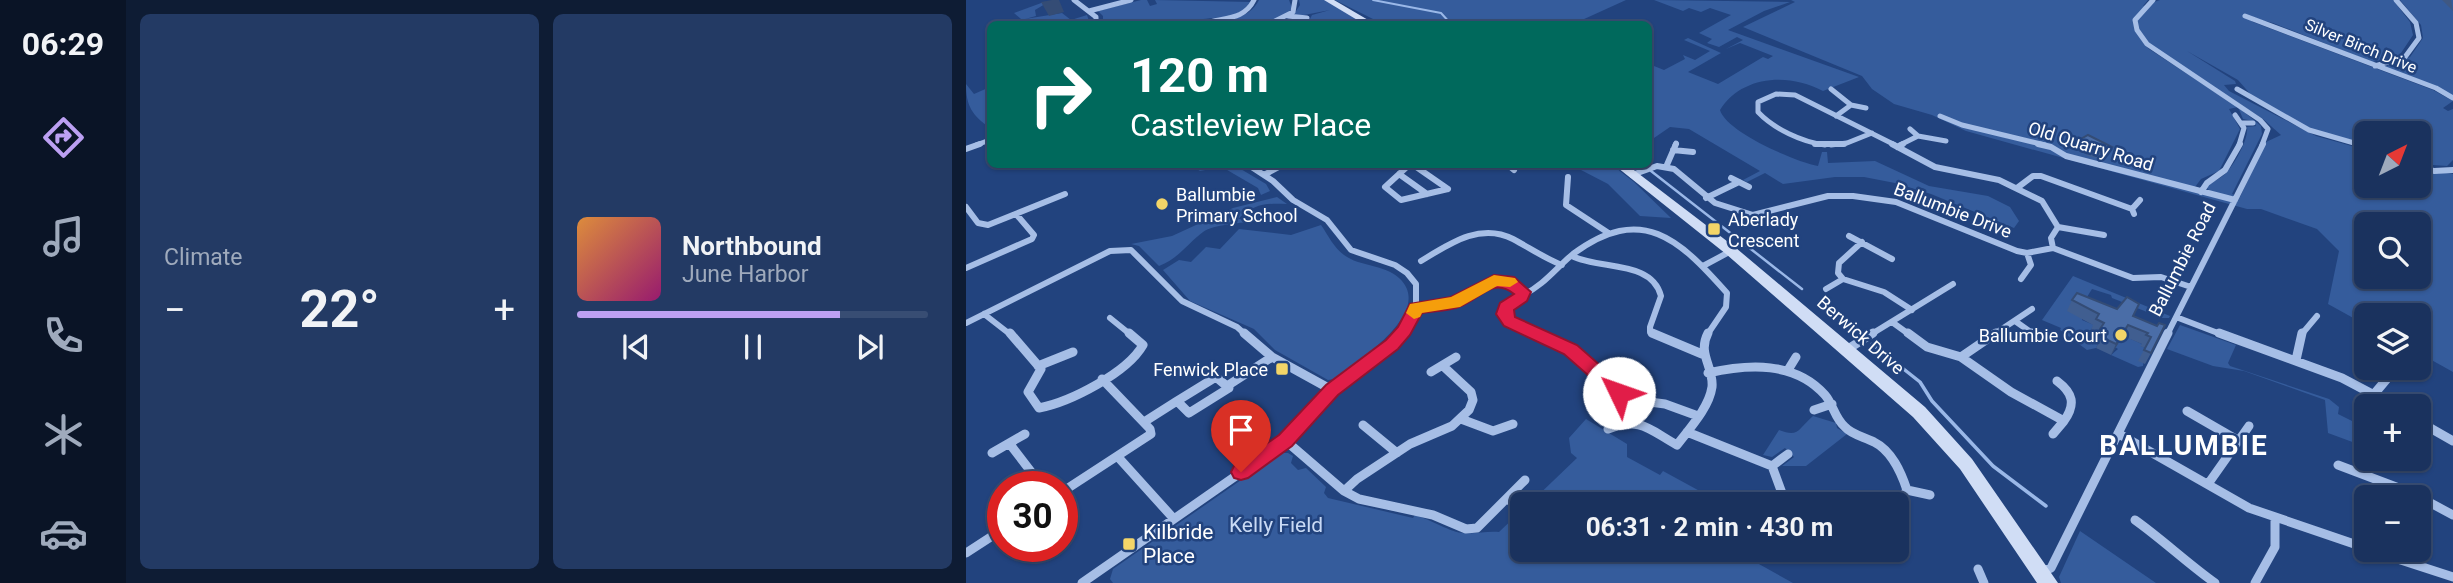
<!DOCTYPE html>
<html lang="en">
<head>
<meta charset="utf-8">
<style>
	body { margin:0; font-family:Roboto,sans-serif; background:#233a64; color:#f1f3f6; height:100vh; display:flex; flex-direction:column; font-size:26px; white-space:nowrap }
	* { box-sizing:border-box; margin:0 }
	p { font-size:23px; color:#9faabc }
	.icon { flex:none; width:38px; height:38px; fill:none; stroke:currentColor; stroke-width:2; stroke-linecap:round; stroke-linejoin:round }
	.map { position:relative; flex:1; overflow:hidden }
	.sheet { display:flex; flex-direction:column; gap:14px; padding:14px; background:#0e1c34; width:840px }
	.sheet>* { flex:none }
	.banner { position:absolute; left:21px; top:21px; width:665px; height:147px; border-radius:10px; box-shadow:0 2px 5px #0004,0 0 0 2px #384d73; background:#00695c; color:#fff; overflow:hidden }
	.needle { width:46px; rotate:42deg }
	.fabs { position:absolute; left:1388px; top:121px; display:grid; gap:14px }
	.fabs a { display:grid; place-items:center; width:77px; height:77px; border-radius:10px; background:#1a325e; box-shadow:0 2px 5px #0004,0 0 0 2px #384d73; font-size:35px }
	.speed { position:absolute; left:21px; top:471px; display:flex; gap:14px; font-size:35px; font-weight:700; text-align:center }
	.speed>* { display:grid; place-content:center; width:91px; height:91px; border-radius:50%; background:#1a325e; box-shadow:0 2px 5px #0004,0 0 0 2px #384d73; line-height:1 }
	.speed .limit { border:10px solid #d22; background:#fff; color:#111 }
	.pin { position:absolute; display:grid; place-items:center; width:60px; height:60px; color:#fff; margin:-72px -30px; border-radius:50% 50% 50% 0; rotate:-45deg; box-shadow:0 0 7px #0007 }
	.pin .icon { rotate:45deg }
	.me { position:absolute; width:77px; margin:-38px; rotate:312deg; stroke-linejoin:round; filter:drop-shadow(0 0 5px #0008) }
	.turn { display:flex; align-items:center; gap:24px; height:147px; padding:0 28px; font-size:32px }
	.turn .icon { width:91px; height:91px; stroke-width:2.5 }
	.turn b { display:block; font-size:49px; line-height:60px }
	.big { font-size:52px; font-weight:700; line-height:1.1 }
	.sheet .widget { flex:1; display:flex; flex-direction:column; justify-content:center; gap:10px; min-width:0; padding:0 24px; border-radius:10px; background:#233a64 }
	.song { display:flex; align-items:center; gap:21px }
	.cover { width:84px; height:84px; border-radius:10px; background:linear-gradient(135deg,hsl(30 70% 55%),hsl(320 70% 35%)) }
	.played { height:7px; border-radius:4px; background:linear-gradient(90deg,#bca0f2 75%,#384d73 75%) }
	.keys { display:flex; justify-content:space-around; direction:ltr }
	.heat { display:flex; justify-content:space-between; align-items:center; font-size:38px; direction:ltr }
	.sheet .tiles { flex:1; display:grid; gap:14px; grid-template-columns:repeat(2,1fr) }
	.trip { position:absolute; left:544px; top:492px; width:399px; height:70px; border-radius:10px; background:#1a325e; box-shadow:0 2px 5px #0004,0 0 0 2px #384d73; font-weight:700; line-height:70px; text-align:center }
	main { display:flex; flex:1; min-height:0 }
	.tabs { display:flex; flex-direction:column; width:126px; justify-content:space-around; align-items:center; background:#0a1426; color:#9faabc }
	.tabs .icon { width:49px; height:49px }
	.tabs .on { color:#bca0f2 }
	.tabs b { font-size:32px; color:#f1f3f6 }
	.map>svg:first-child { display:block }
</style>
</head>
<body>
<main>
<nav class="tabs">
<b>06:29</b>
<svg class="icon on" aria-label="directions" viewBox="0 0 24 24"><path d="M12 3l9 9-9 9-9-9zM9 14v-3h6M13 9l2 2-2 2"/></svg>
<svg class="icon" aria-label="music" viewBox="0 0 24 24"><path d="M9 18V5l10-2v13"/><circle cx="6" cy="18" r="3"/><circle cx="16" cy="16" r="3"/></svg>
<svg class="icon" aria-label="phone" viewBox="0 0 24 24"><path d="M5 4h4l2 5-3 2q2 4 5 5l2-3 5 2v4C11 20 4 13 5 4z"/></svg>
<svg class="icon" aria-label="climate" viewBox="0 0 24 24"><path d="M12 3v18M4 7l16 10M4 17L20 7"/></svg>
<svg class="icon" aria-label="car" viewBox="0 0 24 24"><path d="M5 17H2v-5l4-1 3-4h7l3 4 3 1v5h-3M9 17h6M6 11h13"/><circle cx="7" cy="17" r="2"/><circle cx="17" cy="17" r="2"/></svg>
</nav>
<section class="sheet">
<div class="tiles">
<div class="widget"><p>Climate</p>
<div class="heat"><a>−</a><b class="big">22°</b><a>+</a></div>
</div>
<div class="widget">
<div class="song"><i class="cover"></i><div><b>Northbound</b><p>June Harbor</p></div></div>
<div class="played"></div>
<div class="keys"><svg class="icon" aria-label="previous" viewBox="0 0 24 24"><path d="M18 5L8 12l10 7zM5 5v14"/></svg><svg class="icon" aria-label="pause" viewBox="0 0 24 24"><path d="M8 5v14M16 5v14"/></svg><svg class="icon" aria-label="next" viewBox="0 0 24 24"><path d="M6 5l10 7-10 7zM19 5v14"/></svg></div>
</div>
</div>
</section>
<div class="map">
<svg width="1487" height="583" viewBox="0 0 1487 583">
	<rect width="100%" height="100%" fill="#22437e"/>
	<path fill="#355c9c" fill-rule="evenodd" d="M175 0H181L184 6 191 4 189 0 286 2C272 18 256 17 237 19L240 21 236 24H137V16L132 11Z
		M293 0H323L326 8C309 33 267 24 240 24 259 17 282 22 293 0Z
		M333 0H359L399 24H307L321 20 344 19 346 15 364 10 333 16 328 14 334 5Z
		M369 0H660L616 20 612 24H417Z
		M688 0 824 2 798 11 762 30 893 77 857 91C822 72 775 76 754 110 760 132 830 162 852 166L856 152H861L862 163 909 161 963 186 1022 196 1044 207 1053 221 1048 228 965 194 929 183 898 177H869L817 184 799 173 781 182 777 180 794 171 723 129 704 127 688 138 683 139V64L698 70 719 59 717 55 729 60 744 51 718 40 722 38 755 53 722 72 752 84 797 57 802 59 807 56 774 43 760 49 777 40 771 37 753 47 741 43 746 39 733 33 765 15 744 8 735 12 723 8 717 11Z
		M825 0H1182L1177 6 1194 0H1427L1444 22 1447 35 1435 53 1429 57 1406 62 1307 23 1280 16 1287 22 1467 90 1487 101 1477 108 1482 111 1487 109V160L1481 166 1453 164 1452 133H1400V145L1347 130 1286 96 1272 80 1221 51 1269 81 1270 84 1258 85 1263 91 1350 136 1400 150V186H1452L1453 169 1487 174V372L1453 353 1452 315H1400V325L1362 304 1373 251 1351 229 1295 209H1281L1000 131 966 115 928 104 906 89 896 76 777 27 829 2ZM1175 40 1297 119 1315 135 1300 142 1274 197 1266 194 1296 134 1295 126 1272 107 1183 49ZM1272 107 1277 119 1287 121 1290 126 1281 127C1283 139 1268 166 1259 174 1253 180 1245 181 1240 187L1243 190 1229 187 1235 179 1253 171 1274 129 1263 109ZM1400 224H1452V276H1400Z
		M1434 0H1487V96L1418 67 1444 57 1457 38 1455 25Z
		M78 2 79 4 69 10 70 16 59 19 96 13 105 20 121 15 124 24H54L51 21 55 19 48 13Z
		M0 84 8 94 24 87V128C6 115 0 106 0 84Z
		M268 165 300 184 304 191 295 195 292 188 256 167 234 171 226 166Z
		M553 165H646L668 182 705 218 674 216 642 184 615 170Z
		M311 197 321 204C299 203 288 204 272 219L286 221C272 224 249 224 237 232 221 244 212 259 193 266L173 246 165 244 206 236 267 208Z
		M355 225C362 235 368 248 378 255 394 267 418 264 433 278 470 312 390 362 368 379L362 380 309 350 288 329 224 301 197 270 213 260 225 262 240 247 254 249 273 229 325 235Z
		M1107 276 1204 316 1203 318H1196L1146 298 1145 295 1126 289 1116 305V320L1128 325 1125 330 1133 334V342L1130 348 1121 350 1094 330 1095 328 1076 320Z
		M1214 325 1270 345 1262 363 1264 366 1363 399 1373 407 1372 414 1400 428V447L1362 433 1359 400 1278 371 1247 366 1201 349Z
		M1156 335 1176 344 1175 346 1179 348 1177 366 1172 367 1145 355 1152 349 1149 347Z
		M847 416 870 423 871 428 881 434 840 466H816L828 457 819 448 806 457 797 455 813 430C833 438 832 429 847 416Z
		M620 419 661 444V457L694 475 697 471 741 495 747 504H563L611 458 605 453 603 438Z
		M314 453H322L327 456 325 463 332 470 340 468 360 487 358 493 362 498 447 518 449 515C464 519 485 533 498 533 509 534 521 531 533 532L556 510V550H775V554L827 583H147L144 579 147 569Z
		M1114 531 1190 583H1095L1093 577Z"/>
	<g fill="none" stroke-linecap="round" stroke-linejoin="round">
		<path stroke="#9ab8e8" stroke-width="2" d="M407 0 475 13 485 24"/>
		<path stroke="#9ab8e8" stroke-width="2.5" d="M675 164 677 166
			M685 171 836 289"/>
		<path stroke="#9ab8e8" stroke-width="3.5" d="M906 344 954 382 966 401 1027 466 1080 506"/>
		<path fill="#3f5883" fill-rule="evenodd" d="M1476 0H1485L1487 11Z"/>
		<path stroke="#a6bee6" stroke-width="5" d="M108 0 130 17V24
			M1187 0 1169 20 1171 30 1181 44 1294 120 1302 129 1296 145
			M123 11 165 0
			M322 16 341 18
			M1279 16 1470 88 1487 98
			M237 24C256 17 278 21 288 0
			M303 24 327 12 329 0
			M1409 66 1439 57 1453 38 1450 23 1430 0
			M865 89 885 105 870 116
			M1271 89 1343 130 1395 145
			M885 105 900 108
			M1269 115 1278 128 1273 145
			M974 116 996 125 1079 145
			M1275 123H1287
			M944 129 952 136 980 141
			M10 145 24 140
			M709 145 710 143
			M859 145C836 142 808 129 792 112V102L810 94 829 95 929 145
			M865 145 881 143 906 133
			M934 145 952 136"/>
		<path stroke="#a6bee6" stroke-width="6" d="M849 144H878
			M926 144 969 167 1033 180 1076 201 1092 227 1085 238 1087 248
			M1072 144 1085 147 1100 156 1269 200
			M1389 144 1400 147
			M931 147 937 144
			M0 149 14 144
			M707 150 727 152
			M281 164 307 181 327 200 361 220 385 250 429 265 441 273 450 284V308L434 335
			M444 164 419 187 435 200 482 189
			M446 164 482 189
			M541 164 548 170
			M1452 166 1468 171 1487 170
			M700 167 710 144
			M433 174 461 194
			M298 175 318 164
			M666 175 691 166 708 169 749 203 787 215 862 196H887L930 202 1051 251 1061 253 1087 248 1167 278 1195 277 1225 287
			M602 177 600 205 641 232
			M765 178 783 187
			M1051 188 1067 176H1075L1166 209
			M1235 192 1241 183 1259 170 1274 144
			M740 198 773 182
			M0 207 12 223 22 225 99 194
			M1168 214 1166 209 1174 200
			M1092 227 1138 235
			M883 236 926 259
			M896 242 873 263 872 273 877 279 918 292 946 310
			M606 256C634 270 686 260 695 296L684 327V332L689 335
			M455 261C483 244 514 222 547 239 564 248 578 258 596 265
			M737 266 765 251
			M0 268 66 239 68 235 50 214
			M1055 279 1065 265 1061 253
			M860 289 877 279
			M557 295C578 285 590 268 607 254 676 203 713 239 761 293L760 307 741 335
			M450 308 484 304 526 282 541 281 557 293 540 307 538 314 543 322 573 335
			M18 314 45 335
			M1210 317 1257 335
			M144 318 165 335
			M1049 321 1069 335
			M926 322 944 335
			M0 323 144 251 165 250 216 301 271 327 280 335
			M904 335 987 284
			M1027 335 1066 309
			M1201 335 1297 144
			M1335 335 1351 316"/>
		<path stroke="#a6bee6" stroke-width="9" d="M44 333 75 369 62 392 73 408C104 402 161 373 177 345L163 333
			M278 333 306 357 366 390
			M569 333 604 349 661 399 699 404 732 416
			M686 333 736 354
			M942 333 961 347 995 357 1030 333
			M1066 333 1074 339
			M1253 333 1376 378 1429 406
			M882 349 907 333
			M995 357 1045 392 1098 421C1110 404 1107 393 1091 381
			M1330 360 1336 333
			M72 366 107 352
			M822 370 830 357
			M465 372 490 357
			M742 373C782 364 829 361 859 395 867 404 869 419 879 427 886 435 899 437 908 442 926 451 935 472 941 490L931 504
			M250 377 263 388 223 413 211 401Z
			M261 386 306 357
			M1409 393 1430 368
			M848 410 866 404
			M1221 411 1273 441
			M495 419 527 431 547 424
			M1452 421 1487 441
			M178 422 211 401
			M397 425 431 453
			M642 429C674 416 684 430 711 445 723 429 743 408 746 387 748 367 731 354 742 333
			M721 432 806 466 820 504
			M1087 434 1098 421
			M1153 434 1283 508 1400 548
			M320 441 378 491 393 499 467 515 500 529 511 528 559 480
			M43 443 76 486
			M26 453 59 434
			M152 457 208 519
			M1372 465 1446 493 1487 515
			M806 466 822 454
			M1242 484 1283 426
			M941 490 964 495
			M378 491 391 479 444 444 486 426 503 410 507 400 505 392 477 366
			M96 492 185 434 184 429 136 379
			M1406 493 1411 480
			M541 499 555 508
			M1169 520C1197 540 1221 563 1249 583
			M1404 550 1487 577
			M0 553 37 529
			M800 553 802 550
			M1012 569 1018 583
			M1075 572 1085 568 1202 333
			M116 583 320 441 366 390 436 333
			M1289 583 1309 547V519"/>
		<path fill="#d0ddf5" fill-rule="evenodd" d="M358 0H368L409 24H398Z
			M647 164H660L770 248 959 407 1006 459 1092 583H1071L994 469 947 417 760 254Z"/>
	</g>
	<path fill="#405e90" d="M1122 135 1143 155 1135 159 1122 156 1110 148 1113 140Z
		M1106 300 1167 316 1191 326 1185 353 1179 364 1172 361 1179 348 1174 346 1176 344 1157 336 1145 355 1130 348 1133 342 1129 340 1132 334 1125 330 1127 325 1101 311Z"/>
	<path fill="#344c75" d="M86 0H93L98 12 83 16 75 2Z
		M1146 147 1143 155 1135 159 1138 151Z
		M1162 325 1157 336 1145 355 1150 344Z"/>
	<path fill="#4a6da7" stroke="#344c75" stroke-width="2" d="M1122 135 1146 147 1138 151 1125 148 1113 140Z
		M1111 293 1151 309 1161 297 1173 304 1167 316 1191 326 1193 323 1199 325 1185 353 1178 350 1185 337 1180 335 1182 333 1162 325 1150 344 1135 337 1139 331 1134 329 1138 323 1130 319 1133 314 1106 300Z"/>
	<path fill="#e11d48" stroke="#92132f" stroke-width="2" d="M528 275 548 277 565 292 561 301 548 310 549 317 611 345 660 388 662 393 660 397H647L598 354 538 326 530 314 534 303 548 294C527 277 515 298 495 306 483 311 468 311 456 313L444 335 432 349 372 395 326 446 282 478 275 480 268 478 265 472 268 466 313 435 360 385 420 340 432 327 444 304 485 297Z"/>
	<path fill="#f59e0b" d="M528 275 549 278 552 282 544 287 531 286 494 307 456 313 454 317 448 319 440 313 444 304 485 297Z"/>
	<g fill="#f3d568" stroke="#22437e" stroke-width="2.5">
		<circle cx="196" cy="204" r="7"/>
		<rect x="741" y="222" width="14" height="14" rx="3.5"/>
		<circle cx="1155" cy="335" r="7"/>
		<rect x="309" y="362" width="14" height="14" rx="3.5"/>
		<rect x="156" y="537" width="14" height="14" rx="3.5"/>
	</g>
	<g text-anchor="middle" dominant-baseline="central" stroke-width="5" stroke-linejoin="round" paint-order="stroke">
		<g font-size="16" fill="#fff" stroke="#22437e">
			<text transform="translate(1395 46) rotate(22)">Silver Birch Drive</text>
		</g>
		<g font-size="18" fill="#fff" stroke="#22437e">
			<text transform="translate(1125 146) rotate(17)">Old Quarry Road</text>
			<text transform="translate(987 210) rotate(21)">Ballumbie Drive</text>
			<text transform="translate(1216 259) rotate(-63)">Ballumbie Road</text>
			<text transform="translate(895 335) rotate(41)">Berwick Drive</text>
		</g>
		<g font-size="18" fill="#fff" stroke="#22437e" text-anchor="start">
			<text x="210" y="194">Ballumbie<tspan x="210" dy="21">Primary School</tspan></text>
			<text x="762" y="219">Aberlady<tspan x="762" dy="21">Crescent</tspan></text>
			<text x="1141" y="335" text-anchor="end">Ballumbie Court</text>
			<text x="302" y="369" text-anchor="end">Fenwick Place</text>
		</g>
		<g font-size="21" fill="#c9daf5" stroke="#22437e">
			<text x="310" y="525">Kelly Field</text>
		</g>
		<g font-size="21" fill="#fff" stroke="#22437e" text-anchor="start">
			<text x="177" y="532">Kilbride<tspan x="177" dy="24">Place</tspan></text>
		</g>
		<g font-size="28" font-weight="bold" letter-spacing="2" fill="#fff" stroke="#22437e">
			<text x="1218" y="445">BALLUMBIE</text>
		</g>
	</g>
</svg>
<div class="fabs">
<a><svg class="needle" viewBox="-14 -14 28 28"><path d="M0-13l5 13h-10z" fill="#e53935"/><path d="M0 13l5-13h-10z" fill="#9faabc"/></svg></a>
<a><svg class="icon" aria-label="search" viewBox="0 0 24 24"><circle cx="10" cy="10" r="6"/><path d="M15 15l6 6"/></svg></a>
<a><svg class="icon" aria-label="layers" viewBox="0 0 24 24"><path d="M12 4l9 5-9 5-9-5zM3 14l9 5 9-5"/></svg></a>
<a>+</a>
<a>−</a>
</div>
<div class="speed"><div class="limit">30</div></div>
<div class="pin" style="left:275px;top:472px;background:#d93025"><svg class="icon" aria-label="arrive" viewBox="0 0 24 24"><path d="M6 21V4h12l-3 4 3 4H6"/></svg></div>
<svg class="me" style="left:653px;top:393px" viewBox="-20 -20 40 40"><circle r="19" fill="#fff"/><path d="M0-13L10 11 0 6-10 11z" fill="#e11d48"/></svg>
<div class="trip">06:31 · 2 min · 430 m</div>
<div class="banner">
<div class="turn"><svg class="icon" aria-label="right" viewBox="0 0 24 24"><path d="M7 20v-9h11M14 6l5 5-5 5"/></svg><div><b>120 m</b>Castleview Place</div></div>
</div>
</div>
</main>
</body>
</html>
